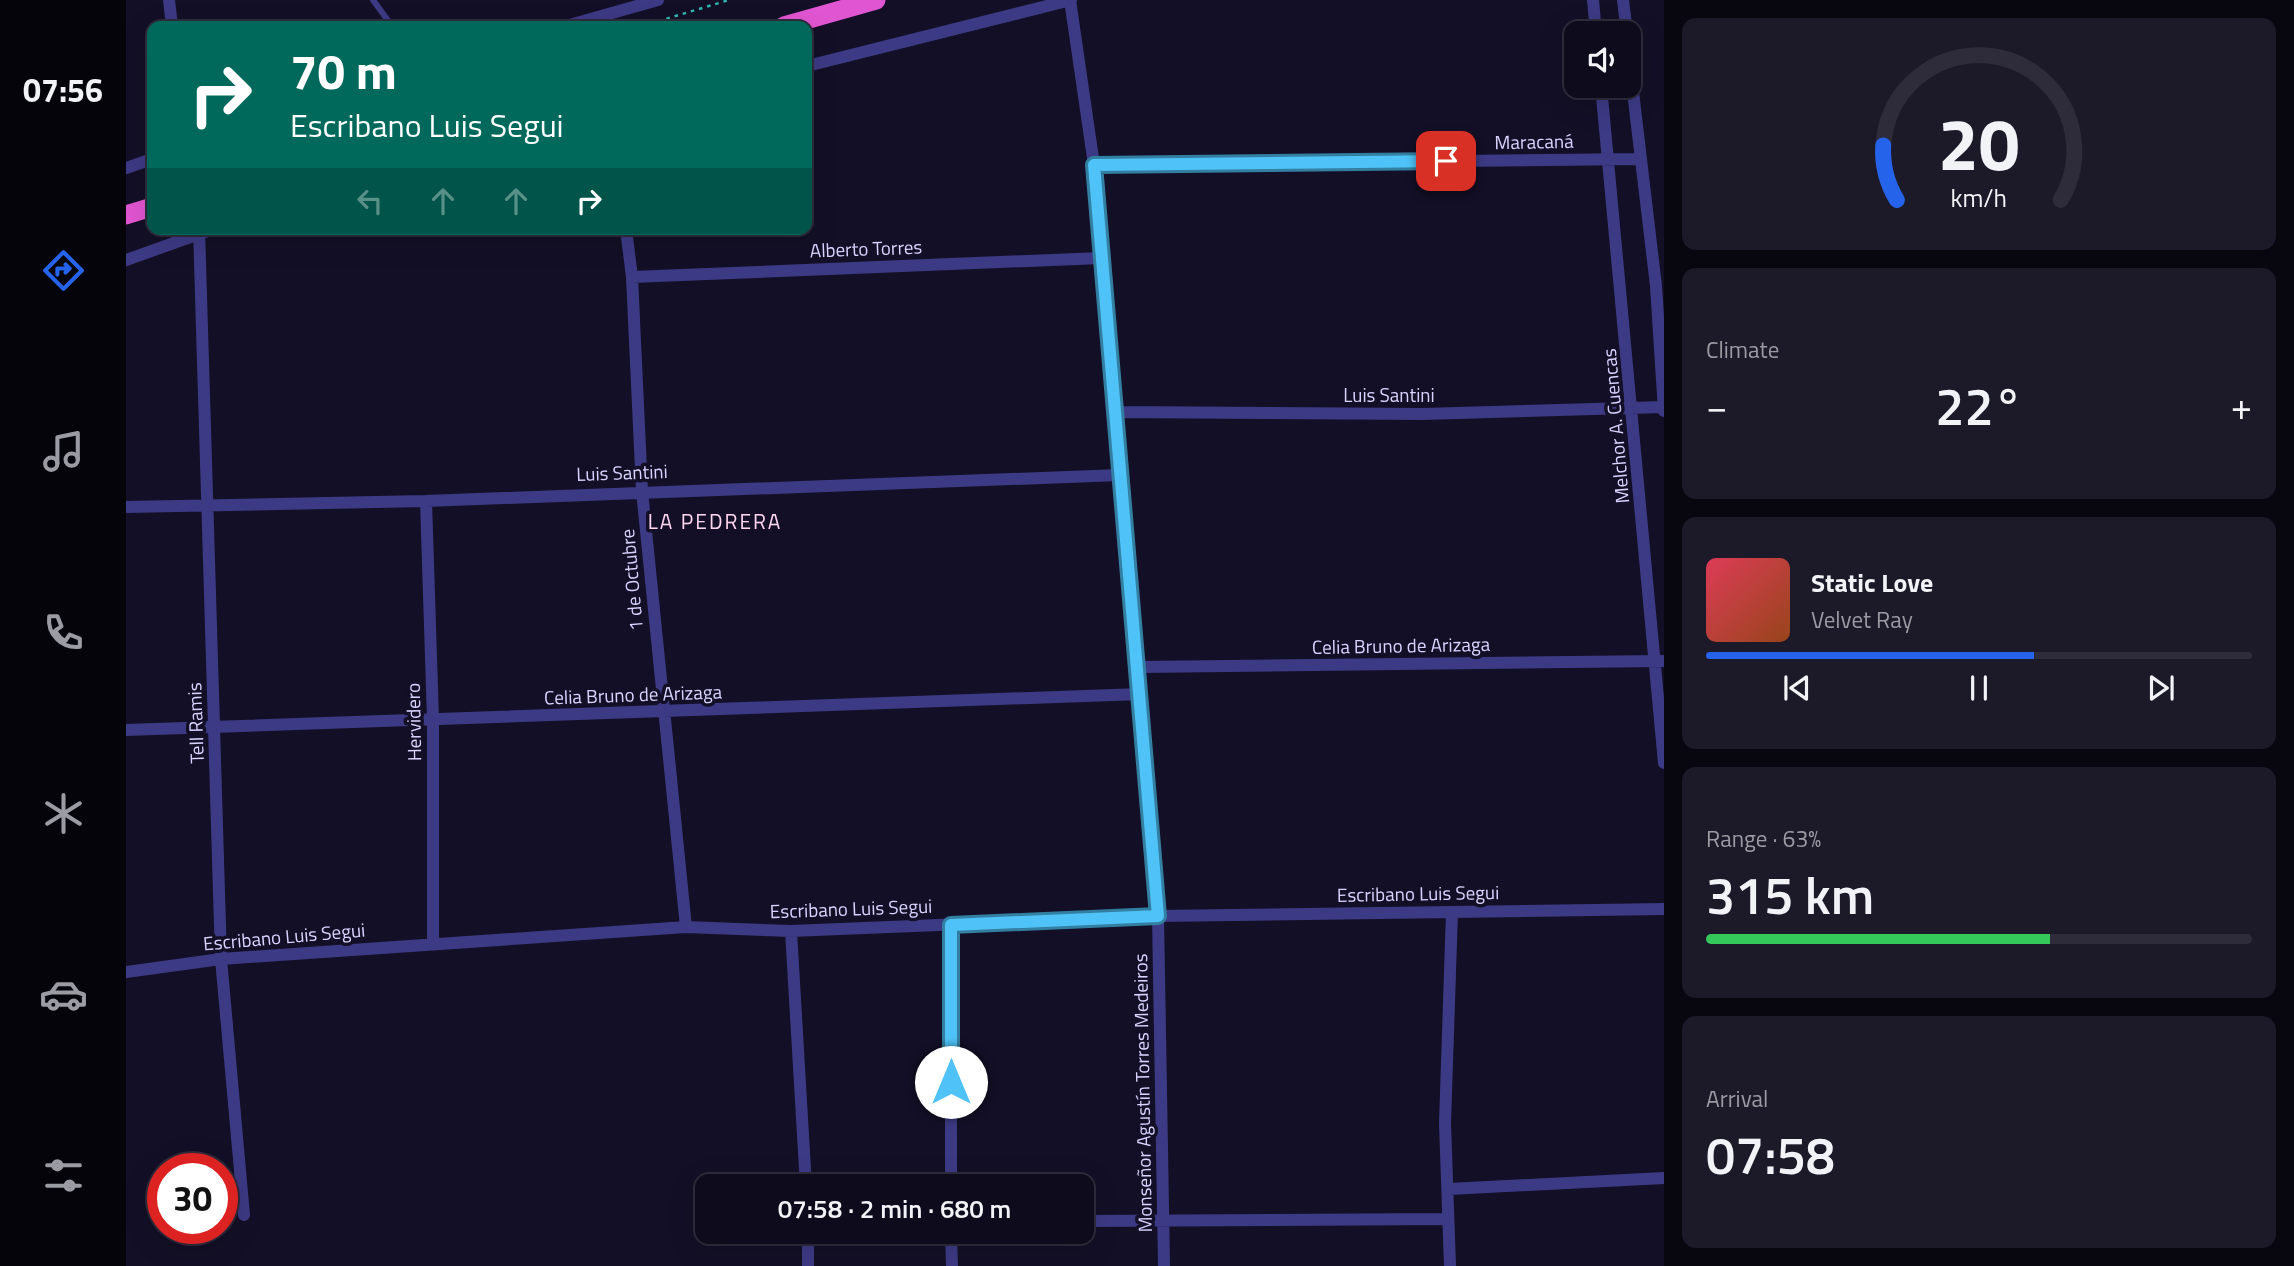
<!DOCTYPE html>
<html lang="en">
<head>
<meta charset="utf-8">
<style>
	body { margin:0; font-family:"Titillium Web",sans-serif; background:#1c1929; color:#f1f3f6; height:100vh; display:flex; flex-direction:column; font-size:26px; white-space:nowrap }
	* { box-sizing:border-box; margin:0 }
	p { font-size:23px; color:#9b9ba3 }
	.icon { flex:none; width:38px; height:38px; fill:none; stroke:currentColor; stroke-width:2; stroke-linecap:round; stroke-linejoin:round }
	.map { position:relative; flex:1; overflow:hidden }
	.sheet { display:flex; flex-direction:column; gap:18px; padding:18px; background:#08060f; width:630px }
	.sheet>* { flex:none }
	.top-card { position:absolute; left:21px; top:21px; width:665px; height:214px; border-radius:14px; box-shadow:0 7px 28px #0002,0 0 0 2px #2e2b3b; background:#00695c; color:#fff; overflow:hidden }
	.fabs { position:absolute; left:1438px; top:21px; display:grid; gap:14px }
	.fabs a { display:grid; place-items:center; width:77px; height:77px; border-radius:14px; background:#0e0b1c; box-shadow:0 7px 28px #0002,0 0 0 2px #2e2b3b; font-size:35px }
	.speed { position:absolute; left:21px; top:1153px; display:flex; gap:14px; font-size:35px; font-weight:700; text-align:center }
	.speed>* { display:grid; place-content:center; width:91px; height:91px; border-radius:50%; background:#0e0b1c; box-shadow:0 7px 28px #0002,0 0 0 2px #2e2b3b; line-height:1 }
	.speed .limit { border:10px solid #d22; background:#fff; color:#111 }
	.pin { position:absolute; display:grid; place-items:center; width:60px; height:60px; color:#fff; margin:-30px; border-radius:14px; box-shadow:0 4px 10px #0006 }
	.me { position:absolute; width:77px; margin:-38px; rotate:0deg; stroke-linejoin:round; filter:drop-shadow(0 0 5px #0008) }
	.turn { display:flex; align-items:center; gap:24px; height:147px; padding:0 28px; font-size:32px }
	.turn .icon { width:91px; height:91px; stroke-width:2.5 }
	.turn b { display:block; font-size:49px; line-height:60px }
	.lanes { display:flex; align-items:center; height:66px; padding:0 28px; background:#0003; justify-content:center; gap:35px; direction:ltr }
	.lanes .off { opacity:.35 }
	.big { font-size:52px; font-weight:600; line-height:1.1 }
	.sheet .widget { flex:1; display:flex; flex-direction:column; justify-content:center; gap:10px; min-width:0; padding:0 24px; border-radius:14px; background:#1c1929 }
	.sheet .dial { align-items:center; gap:0 }
	.dial svg { height:182px; overflow:visible; fill:none; stroke:#2e2b3b; stroke-width:7; stroke-linecap:round; text-anchor:middle }
	.dial text { fill:#f1f3f6; stroke:none }
	.song { display:flex; align-items:center; gap:21px }
	.cover { width:84px; height:84px; border-radius:10px; background:linear-gradient(135deg,hsl(350 70% 55%),hsl(20 70% 35%)) }
	.played { height:7px; border-radius:4px; background:linear-gradient(90deg,#2563eb 60%,#2e2b3b 60%) }
	.keys { display:flex; justify-content:space-around; direction:ltr }
	.heat { display:flex; justify-content:space-between; align-items:center; font-size:38px; direction:ltr }
	.charge { height:10px; border-radius:5px; background:linear-gradient(90deg,#34c759 63%,#2e2b3b 0) }
	.trip { position:absolute; left:569px; top:1174px; width:399px; height:70px; border-radius:14px; background:#0e0b1c; box-shadow:0 7px 28px #0002,0 0 0 2px #2e2b3b; font-weight:600; line-height:70px; text-align:center }
	main { display:flex; flex:1; min-height:0 }
	.menu { display:flex; flex-direction:column; width:126px; justify-content:space-around; align-items:center; background:#06040b; color:#9b9ba3 }
	.menu .icon { width:49px; height:49px }
	.menu .selected { color:#2563eb }
	.menu b { font-size:32px; color:#f1f3f6 }
	.map>svg:first-child { display:block }
</style>
</head>
<body>
<main>
<nav class="menu">
<b>07:56</b>
<svg class="icon selected" aria-label="directions" viewBox="0 0 24 24"><path d="M12 3l9 9-9 9-9-9zM9 14v-3h6M13 9l2 2-2 2"/></svg>
<svg class="icon" aria-label="music" viewBox="0 0 24 24"><path d="M9 18V5l10-2v13"/><circle cx="6" cy="18" r="3"/><circle cx="16" cy="16" r="3"/></svg>
<svg class="icon" aria-label="phone" viewBox="0 0 24 24"><path d="M5 4h4l2 5-3 2q2 4 5 5l2-3 5 2v4C11 20 4 13 5 4z"/></svg>
<svg class="icon" aria-label="climate" viewBox="0 0 24 24"><path d="M12 3v18M4 7l16 10M4 17L20 7"/></svg>
<svg class="icon" aria-label="car" viewBox="0 0 24 24"><path d="M5 17H2v-5l4-1 3-4h7l3 4 3 1v5h-3M9 17h6M6 11h13"/><circle cx="7" cy="17" r="2"/><circle cx="17" cy="17" r="2"/></svg>
<svg class="icon" aria-label="filters" viewBox="0 0 24 24"><path d="M4 7h16M4 17h16"/><circle cx="9" cy="7" r="2"/><circle cx="15" cy="17" r="2"/></svg>
</nav>
<div class="map">
<svg width="1538" height="1266" viewBox="0 0 1538 1266">
	<rect width="100%" height="100%" fill="#130f26"/>
	<g fill="none" stroke-linecap="round" stroke-linejoin="round">
		<path stroke="#2fb8b0" stroke-width="2.5" stroke-dasharray="3.5 5" stroke-linecap="butt" d="M516 26 603 0"/>
		<path stroke="#3d3a85" stroke-width="6" d="M247 0 266 26"/>
		<path stroke="#3d3a85" stroke-width="12" d="M43 0 46 26
			M944 0 968 165 1032 916 1038 1266
			M1467 0 1470 33
			M1497 0 1501 33
			M440 26 532 0
			M1503 58 1530 286 1538 411
			M681 66 945 0
			M1475 86 1538 763
			M968 165 1514 159
			M0 168 26 159
			M73 229 95 959 118 1215
			M500 229 506 277 516 491 560 927
			M0 260 87 229
			M506 277 975 258
			M989 412 1297 414 1538 407
			M300 501 307 719V943
			M0 507 300 501 994 475
			M1013 667 1537 661
			M0 730 1015 694
			M825 925V1186
			M665 931 680 1186
			M0 972 95 959 560 927 665 931 1032 916 1538 909
			M1323 1189 1538 1178
			M956 1221 1322 1219
			M682 1232V1266
			M825 1232 826 1266
			M1324 1266 1319 1123 1326 912"/>
		<path stroke="#e055d1" stroke-width="19" d="M658 26 750 0
			M0 215 26 207"/>
	</g>
	<g fill="none" stroke-linecap="round" stroke-linejoin="round">
		<defs>
			<path id="route" d="M825 1082V925L1032 916 968 165 1320 161"/>
		</defs>
		<use href="#route" stroke="#337fa1" stroke-width="18"/>
		<use href="#route" stroke="#4fc3f7" stroke-width="12"/>
	</g>
	<g text-anchor="middle" dominant-baseline="central" stroke-width="7" stroke-linejoin="round" paint-order="stroke">
		<g font-size="19" fill="#d9d4ff" stroke="#130f26">
			<text transform="translate(1408 141) rotate(-1)">Maracaná</text>
			<text transform="translate(740 248) rotate(-2)">Alberto Torres</text>
			<text x="1263" y="394">Luis Santini</text>
			<text transform="translate(1489 426) rotate(-95)">Melchor A. Cuencas</text>
			<text transform="translate(496 472) rotate(-2)">Luis Santini</text>
			<text transform="translate(505 580) rotate(-95)">1 de Octubre</text>
			<text transform="translate(1275 645) rotate(-1)">Celia Bruno de Arizaga</text>
			<text transform="translate(507 694) rotate(-2)">Celia Bruno de Arizaga</text>
			<text transform="translate(287 722) rotate(-91)">Hervidero</text>
			<text transform="translate(69 723) rotate(-92)">Tell Ramis</text>
			<text transform="translate(1292 893) rotate(-1)">Escribano Luis Segui</text>
			<text transform="translate(725 908) rotate(-2)">Escribano Luis Segui</text>
			<text transform="translate(158 936) rotate(-5)">Escribano Luis Segui</text>
			<text transform="translate(1016 1093) rotate(-91)">Monseñor Agustín Torres Medeiros</text>
		</g>
		<g font-size="21" letter-spacing="2" fill="#ffd6f0" stroke="#130f26">
			<text x="589" y="521">LA PEDRERA</text>
		</g>
	</g>
</svg>
<div class="fabs">
<a><svg class="icon" aria-label="sound" viewBox="0 0 24 24"><path d="M4 9h4l5-4v14l-5-4H4zM17 9q2 3 0 6"/></svg></a>
</div>
<div class="speed"><div class="limit">30</div></div>
<div class="pin" style="left:1320px;top:161px;background:#d93025"><svg class="icon" aria-label="arrive" viewBox="0 0 24 24"><path d="M6 21V4h12l-3 4 3 4H6"/></svg></div>
<svg class="me" style="left:825px;top:1082px" viewBox="-20 -20 40 40"><circle r="19" fill="#fff"/><path d="M0-13L10 11 0 6-10 11z" fill="#4fc3f7"/></svg>
<div class="trip">07:58 · 2 min · 680 m</div>
<div class="top-card">
<div class="turn"><svg class="icon" aria-label="right" viewBox="0 0 24 24"><path d="M7 20v-9h11M14 6l5 5-5 5"/></svg><div><b>70 m</b>Escribano Luis Segui</div></div>
<div class="lanes"><svg class="icon off" aria-label="left" viewBox="0 0 24 24"><path d="M17 20v-9H6M10 6l-5 5 5 5"/></svg><svg class="icon off" aria-label="ahead" viewBox="0 0 24 24"><path d="M12 20V5M6 11l6-6 6 6"/></svg><svg class="icon off" aria-label="ahead" viewBox="0 0 24 24"><path d="M12 20V5M6 11l6-6 6 6"/></svg><svg class="icon" aria-label="right" viewBox="0 0 24 24"><path d="M7 20v-9h11M14 6l5 5-5 5"/></svg></div>
</div>
</div>
<section class="sheet">
<div class="widget dial"><svg viewBox="0 0 100 80">
<path d="M14 69A42 42 0 1 1 86 69"/>
<path d="M14 69A42 42 0 0 1 8 45" stroke="#2563eb"/>
<text x="50" y="56" font-size="32" font-weight="700">20</text>
<text x="50" y="72" font-size="11">km/h</text>
</svg></div>
<div class="widget"><p>Climate</p>
<div class="heat"><a>−</a><b class="big">22°</b><a>+</a></div>
</div>
<div class="widget">
<div class="song"><i class="cover"></i><div><b>Static Love</b><p>Velvet Ray</p></div></div>
<div class="played"></div>
<div class="keys"><svg class="icon" aria-label="previous" viewBox="0 0 24 24"><path d="M18 5L8 12l10 7zM5 5v14"/></svg><svg class="icon" aria-label="pause" viewBox="0 0 24 24"><path d="M8 5v14M16 5v14"/></svg><svg class="icon" aria-label="next" viewBox="0 0 24 24"><path d="M6 5l10 7-10 7zM19 5v14"/></svg></div>
</div>
<div class="widget"><p>Range · 63%</p><b class="big">315 km</b><div class="charge"></div></div>
<div class="widget"><p>Arrival</p><b class="big">07:58</b></div>
</section>
</main>
</body>
</html>
